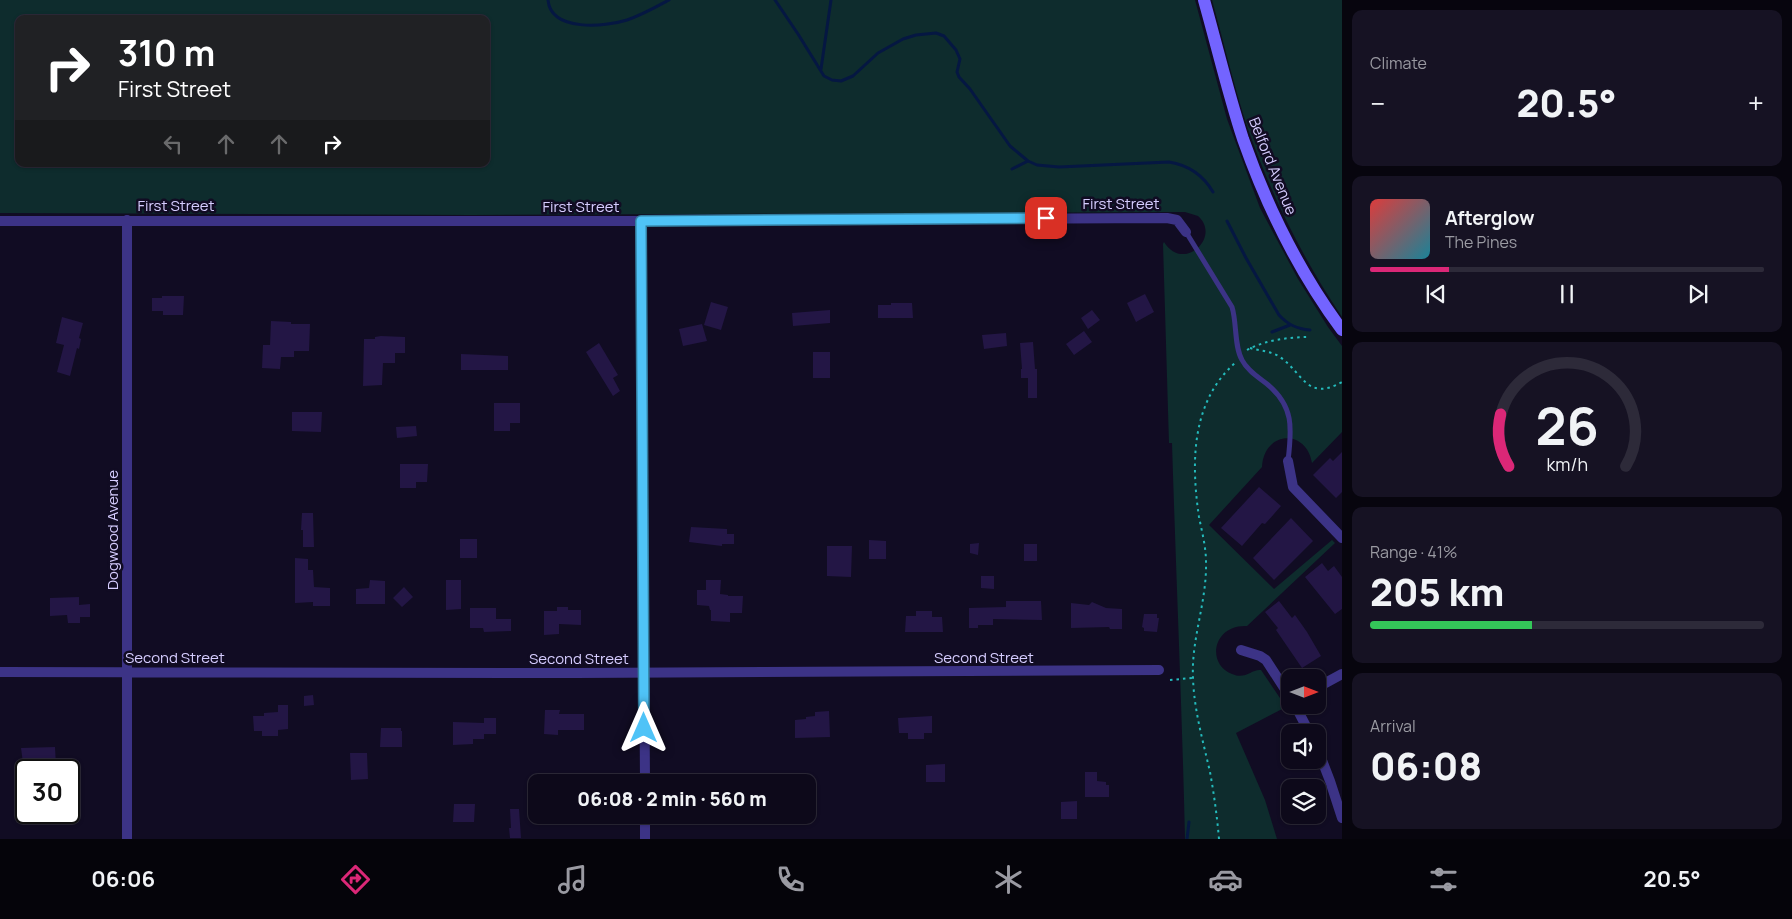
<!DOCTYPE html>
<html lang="en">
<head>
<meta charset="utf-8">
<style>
	body { margin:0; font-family:Manrope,sans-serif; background:#161223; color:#f1f3f6; height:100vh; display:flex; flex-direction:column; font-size:19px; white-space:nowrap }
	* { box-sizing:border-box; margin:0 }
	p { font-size:16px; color:#9a9aa2 }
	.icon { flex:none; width:28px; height:28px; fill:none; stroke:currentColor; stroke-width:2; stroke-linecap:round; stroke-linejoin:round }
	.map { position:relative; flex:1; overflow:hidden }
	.sheet { display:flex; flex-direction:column; gap:10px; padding:10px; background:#07050e; width:450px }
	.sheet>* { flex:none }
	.guide { position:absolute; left:15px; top:15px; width:475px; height:152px; border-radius:10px; box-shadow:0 1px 4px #0004,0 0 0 1px #2d2a39; background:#202124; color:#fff; overflow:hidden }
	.needle { width:32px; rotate:90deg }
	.buttons { position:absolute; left:1281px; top:669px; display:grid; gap:10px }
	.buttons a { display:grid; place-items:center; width:45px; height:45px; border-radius:10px; background:#0d091a; box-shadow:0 1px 4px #0004,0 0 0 1px #2d2a39; font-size:25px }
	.speed { position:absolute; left:15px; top:759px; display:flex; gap:10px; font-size:25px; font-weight:700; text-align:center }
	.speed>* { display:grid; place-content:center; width:65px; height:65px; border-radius:50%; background:#0d091a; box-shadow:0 1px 4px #0004,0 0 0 1px #2d2a39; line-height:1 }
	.speed .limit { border:2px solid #111; border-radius:8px; background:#fff; color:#111 }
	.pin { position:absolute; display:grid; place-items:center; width:42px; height:42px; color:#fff; margin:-21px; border-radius:10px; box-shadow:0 2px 8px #0006 }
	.me { position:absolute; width:55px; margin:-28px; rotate:0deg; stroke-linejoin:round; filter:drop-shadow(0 0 4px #0008) }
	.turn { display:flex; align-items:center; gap:18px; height:105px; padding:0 20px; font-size:22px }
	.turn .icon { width:65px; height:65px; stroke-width:2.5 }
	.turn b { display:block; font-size:35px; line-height:42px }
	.lanes { display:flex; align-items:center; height:48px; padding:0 20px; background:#0003; justify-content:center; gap:25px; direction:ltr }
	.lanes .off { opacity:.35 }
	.big { font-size:38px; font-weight:800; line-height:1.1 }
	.sheet .widget { flex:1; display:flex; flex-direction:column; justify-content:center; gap:8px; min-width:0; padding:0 18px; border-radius:10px; background:#161223 }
	.sheet .dial { align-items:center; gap:0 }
	.dial svg { height:130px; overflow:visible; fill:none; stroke:#2d2a39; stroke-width:7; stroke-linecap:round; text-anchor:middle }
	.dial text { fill:#f1f3f6; stroke:none }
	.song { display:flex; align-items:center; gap:15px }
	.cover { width:60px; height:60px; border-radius:8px; background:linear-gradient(135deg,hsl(0 70% 55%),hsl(190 70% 35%)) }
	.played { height:5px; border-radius:2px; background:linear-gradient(90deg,#db2777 20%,#2d2a39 20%) }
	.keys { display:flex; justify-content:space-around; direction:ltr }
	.heat { display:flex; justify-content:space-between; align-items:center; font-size:28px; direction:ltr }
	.charge { height:8px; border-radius:4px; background:linear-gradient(90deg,#34c759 41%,#2d2a39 0) }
	.trip { position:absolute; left:528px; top:774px; width:288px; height:50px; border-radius:10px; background:#0d091a; box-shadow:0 1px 4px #0004,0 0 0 1px #2d2a39; font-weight:800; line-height:50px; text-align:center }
	.menu { display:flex; height:80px; justify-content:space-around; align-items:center; background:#05040a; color:#9a9aa2 }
	.menu .icon { width:35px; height:35px }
	.menu .current { color:#db2777 }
	.menu b { font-size:22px; color:#f1f3f6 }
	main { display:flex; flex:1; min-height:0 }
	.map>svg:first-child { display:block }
</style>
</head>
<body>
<main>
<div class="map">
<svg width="1342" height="839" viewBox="0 0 1342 839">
	<rect width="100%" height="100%" fill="#110c23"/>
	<path fill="#0e2c2d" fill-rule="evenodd" d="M0 0H1195L1227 119 1260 208 1298 279 1328 327 1342 346V432L1312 463C1306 428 1264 431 1262 467L1209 525 1274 589 1332 540 1335 543 1247 626C1214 624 1205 663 1232 674 1246 680 1251 669 1261 670L1286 707 1236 733 1265 800 1277 839H1185C1182 707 1176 575 1172 443H1169L1163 244 1164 242C1183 273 1222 237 1198 216L1185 212 472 215 0 213ZM19 19H486V164H19Z
		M1212 0H1342V317C1303 259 1271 195 1248 129 1234 87 1224 43 1212 0Z"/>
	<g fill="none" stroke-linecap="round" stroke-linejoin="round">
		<path stroke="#051742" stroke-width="3" d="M548 0C551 32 605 27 627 20 642 15 656 7 669 0
			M775 0 798 34 824 76 832 80 841 81 853 76 878 53 903 39 916 35 936 33 944 36 956 50 960 59 957 72 959 77 970 89 1010 146 1028 161 1037 165 1059 167 1169 162C1188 165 1203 175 1213 192
			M821 69 831 0
			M1012 169 1028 161
			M1227 221 1246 258 1279 315C1288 325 1297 329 1310 330
			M1272 332 1290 325
			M1187 839 1189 822"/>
	</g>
	<path fill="#231645" d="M1145 294 1154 312 1136 322 1127 303Z
		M162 296H184L183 315H163V311H152V298H162Z
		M711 302 728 307 721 330 704 325Z
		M891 303H912L913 318H878V305H891Z
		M830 310V323L793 326 792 313Z
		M1092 310 1100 320 1088 329 1081 318Z
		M62 317 83 323 79 338 81 339 79 349 77 348 70 376 57 372 64 345 56 343Z
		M271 321 291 322V324H310L309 351H294V357H281L280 369 262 368 263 345H270Z
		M702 324 707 341 683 346 679 329Z
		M1084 331 1092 342 1074 355 1066 344Z
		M1006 333 1007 346 984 349 982 335Z
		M381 336 405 337V353H395V363H383L382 385 363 386 364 339H375V337Z
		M1033 342 1035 369H1037V398H1028V378H1021V369H1022L1020 343Z
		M599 343 618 375 613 378 620 391 613 396 586 352Z
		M813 352H830V378H813Z
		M461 354 508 356V370H461Z
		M494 403H520V423H510V431H494Z
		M292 412H322L321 432 292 431Z
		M416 426 417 436 397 438 396 427Z
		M1342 452V492L1336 498 1313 475 1330 458 1333 461Z
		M400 464H428L427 482H416V488H400Z
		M1259 487 1281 506 1265 524 1262 523 1242 546 1221 528Z
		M302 513H313L314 547H303V530H301Z
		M1291 518 1313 541 1274 580 1253 558Z
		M691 527 727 529V534H734V544H722V546L689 542Z
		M460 539H477V558H460Z
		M869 540 886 541V559H869Z
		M979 543 978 555 970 553V544Z
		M1024 544H1037V561H1024Z
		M827 546H852L851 577 827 576Z
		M295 558 308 559V570H313L314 587 330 588V606H313V602L295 603Z
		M1322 563 1328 571 1334 566 1342 577V609L1335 614 1305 577Z
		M981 576H994V589L981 588Z
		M370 580 385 581V604H356V589L369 588Z
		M446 580H461V609L446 610Z
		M706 580H721L720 594 728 595V596H743L742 613H730V622L711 621V610H710L709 606 697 605V590H706Z
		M404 587 413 597 402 607 393 598Z
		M79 597V605L90 604V617H80V623H68L67 615 50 616V598Z
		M1006 601H1041L1042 620 993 619V625H978V628H969V608L1006 607Z
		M1279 601 1292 618 1295 615 1307 632 1321 656 1302 668 1276 630 1278 628 1265 612Z
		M1092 602 1106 608 1122 609V629H1110L1109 627 1071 628V603L1089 605Z
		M557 607H568V610H581V625L559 624V634L544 635V611H557Z
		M470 608H496V619H511V631L484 632 483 628H470Z
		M916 611H932V617H942L943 632H905L906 616H916Z
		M1144 614H1157V618H1159L1157 632 1144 631V628L1142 627Z
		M313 695 314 705 304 706V696Z
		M278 705H288V729L278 730V736H262V731H254L253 716H264V713L278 712Z
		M545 710H560L559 714H584V730H558V735L544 734Z
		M829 711 830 737 795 738V720L806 719V717L815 716V712Z
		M932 716V733H924V739H908V733H899L898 718Z
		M484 718H496V734H484V739H473V744L453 745V722L484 723Z
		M381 728H401V731H402V747H380Z
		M55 747 56 766 38 767V762L23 763 21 748Z
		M350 753H367L368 779 351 780Z
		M945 764V782H926V765Z
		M1085 772H1097V781L1106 782V785H1109V797H1085Z
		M1077 801V819H1061V802Z
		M454 804H475L474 822H453Z
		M510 809H519L521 838H510L509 828H511Z"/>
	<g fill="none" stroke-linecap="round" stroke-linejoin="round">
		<path stroke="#24bbbc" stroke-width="2" stroke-dasharray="2.5 4" stroke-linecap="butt" d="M1250 348C1260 351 1271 351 1280 357 1303 373 1307 402 1342 382
			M1247 350C1265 340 1289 337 1310 337
			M1170 680 1192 678
			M1219 839C1217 816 1214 794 1210 772 1203 741 1194 710 1193 678 1191 639 1207 602 1206 562 1206 547 1202 532 1199 517 1191 463 1191 402 1235 363"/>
		<path stroke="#3c3386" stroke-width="5" d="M1186 232 1232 307C1237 323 1234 346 1242 360 1247 370 1258 377 1267 384 1294 406 1292 428 1288 461"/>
		<path stroke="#3c3386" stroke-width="10" d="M127 220V839
			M0 221H641L1167 218 1177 220 1186 232
			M641 221 645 782
			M1288 461 1293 487 1342 538
			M1241 650 1260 656 1266 660 1290 697
			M0 672 575 673 1159 670
			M1318 687 1342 674
			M1295 705 1309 732
			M1318 750 1330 781 1342 818
			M645 815V839"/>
		<path stroke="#7364ff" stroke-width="12" d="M1204 0C1217 46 1228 93 1243 139 1267 207 1299 272 1342 330"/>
	</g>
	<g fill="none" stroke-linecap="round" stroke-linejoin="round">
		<defs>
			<path id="route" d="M644 728 641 221 1046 218"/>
		</defs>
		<use href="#route" stroke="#337fa1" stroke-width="12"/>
		<use href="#route" stroke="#4fc3f7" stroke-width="9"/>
	</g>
	<g text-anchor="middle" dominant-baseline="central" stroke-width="5" stroke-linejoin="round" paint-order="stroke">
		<g font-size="15" fill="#d6cdff" stroke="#110c23">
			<text transform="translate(1273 166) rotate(68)">Belford Avenue</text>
			<text x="1121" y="203">First Street</text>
			<text x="176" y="205">First Street</text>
			<text x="581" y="206">First Street</text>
			<text transform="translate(112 530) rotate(-90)">Dogwood Avenue</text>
			<text x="175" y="657">Second Street</text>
			<text x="984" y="657">Second Street</text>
			<text x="579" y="658">Second Street</text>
		</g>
	</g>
</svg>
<div class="buttons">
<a><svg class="needle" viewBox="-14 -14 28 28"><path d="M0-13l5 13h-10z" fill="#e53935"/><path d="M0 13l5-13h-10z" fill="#9a9aa2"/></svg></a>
<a><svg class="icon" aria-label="sound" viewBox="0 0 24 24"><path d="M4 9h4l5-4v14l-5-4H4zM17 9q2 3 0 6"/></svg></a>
<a><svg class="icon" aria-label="layers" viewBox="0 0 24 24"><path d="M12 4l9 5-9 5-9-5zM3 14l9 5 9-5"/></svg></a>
</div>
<div class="speed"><div class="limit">30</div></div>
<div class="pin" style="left:1046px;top:218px;background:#d93025"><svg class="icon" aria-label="arrive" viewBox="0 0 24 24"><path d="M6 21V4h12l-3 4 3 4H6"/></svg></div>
<svg class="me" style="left:644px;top:728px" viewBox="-20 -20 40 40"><path d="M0-17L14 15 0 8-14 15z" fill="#4fc3f7" stroke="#fff" stroke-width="4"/></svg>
<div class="trip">06:08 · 2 min · 560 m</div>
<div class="guide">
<div class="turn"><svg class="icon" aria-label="right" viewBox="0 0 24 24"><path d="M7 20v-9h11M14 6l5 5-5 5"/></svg><div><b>310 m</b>First Street</div></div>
<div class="lanes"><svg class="icon off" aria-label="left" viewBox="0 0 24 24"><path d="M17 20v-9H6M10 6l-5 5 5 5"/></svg><svg class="icon off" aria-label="ahead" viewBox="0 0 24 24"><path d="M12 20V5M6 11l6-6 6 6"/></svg><svg class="icon off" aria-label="ahead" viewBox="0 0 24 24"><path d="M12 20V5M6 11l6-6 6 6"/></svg><svg class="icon" aria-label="right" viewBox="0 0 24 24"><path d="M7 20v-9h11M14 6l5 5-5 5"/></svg></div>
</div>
</div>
<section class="sheet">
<div class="widget"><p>Climate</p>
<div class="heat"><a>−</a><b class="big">20.5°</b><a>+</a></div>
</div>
<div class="widget">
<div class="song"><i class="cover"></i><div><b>Afterglow</b><p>The Pines</p></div></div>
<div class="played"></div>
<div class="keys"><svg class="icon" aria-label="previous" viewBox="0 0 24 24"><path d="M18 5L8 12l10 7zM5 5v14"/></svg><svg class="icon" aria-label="pause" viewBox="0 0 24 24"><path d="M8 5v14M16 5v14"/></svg><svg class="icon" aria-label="next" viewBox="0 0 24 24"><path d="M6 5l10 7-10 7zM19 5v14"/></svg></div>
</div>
<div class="widget dial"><svg viewBox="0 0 100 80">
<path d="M14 69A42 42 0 1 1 86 69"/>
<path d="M14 69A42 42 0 0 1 9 37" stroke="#db2777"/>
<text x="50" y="56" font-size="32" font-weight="700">26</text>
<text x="50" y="72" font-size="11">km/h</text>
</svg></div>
<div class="widget"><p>Range · 41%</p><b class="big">205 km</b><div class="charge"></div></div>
<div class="widget"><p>Arrival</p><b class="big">06:08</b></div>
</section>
</main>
<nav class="menu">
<b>06:06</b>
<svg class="icon current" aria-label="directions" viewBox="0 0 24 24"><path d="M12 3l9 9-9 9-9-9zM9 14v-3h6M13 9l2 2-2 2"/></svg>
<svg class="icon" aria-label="music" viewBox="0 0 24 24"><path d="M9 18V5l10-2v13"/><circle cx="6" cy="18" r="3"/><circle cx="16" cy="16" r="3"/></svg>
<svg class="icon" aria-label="phone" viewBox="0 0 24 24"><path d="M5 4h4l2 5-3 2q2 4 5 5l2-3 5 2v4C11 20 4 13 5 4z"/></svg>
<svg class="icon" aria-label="climate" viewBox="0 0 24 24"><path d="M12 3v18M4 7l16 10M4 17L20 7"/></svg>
<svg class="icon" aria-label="car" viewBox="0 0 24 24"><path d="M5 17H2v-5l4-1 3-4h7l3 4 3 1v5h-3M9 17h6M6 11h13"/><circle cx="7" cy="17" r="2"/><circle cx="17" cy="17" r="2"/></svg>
<svg class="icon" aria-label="filters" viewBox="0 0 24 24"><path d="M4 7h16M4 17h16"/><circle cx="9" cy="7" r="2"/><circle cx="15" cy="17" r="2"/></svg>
<b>20.5°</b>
</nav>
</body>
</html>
